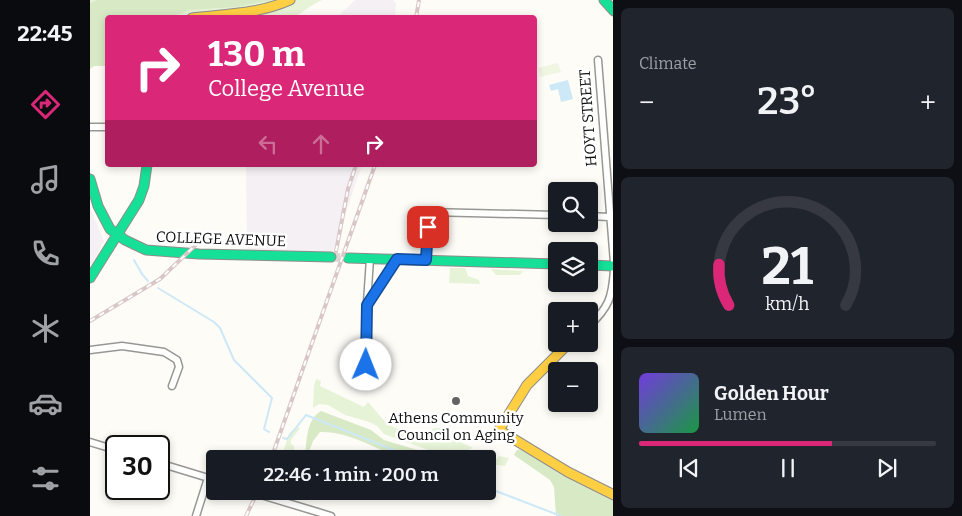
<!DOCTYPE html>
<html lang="en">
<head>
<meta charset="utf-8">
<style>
	body { margin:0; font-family:Bitter,serif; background:#20242c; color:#f1f3f6; height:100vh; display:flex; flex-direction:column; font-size:19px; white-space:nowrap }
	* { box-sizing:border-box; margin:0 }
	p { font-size:16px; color:#9ea1a6 }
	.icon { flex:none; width:28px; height:28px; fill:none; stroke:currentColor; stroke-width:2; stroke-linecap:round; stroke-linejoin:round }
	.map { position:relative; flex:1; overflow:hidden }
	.drawer { display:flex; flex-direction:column; gap:8px; padding:8px; background:#0d0f14; width:349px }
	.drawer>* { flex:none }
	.guide { position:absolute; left:15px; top:15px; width:432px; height:152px; border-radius:5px; box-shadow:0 2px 8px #0003; background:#db2777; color:#fff; overflow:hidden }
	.tools { position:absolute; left:458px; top:182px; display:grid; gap:10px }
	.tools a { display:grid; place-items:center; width:50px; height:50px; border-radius:5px; background:#171b24; box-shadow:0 2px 8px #0003; font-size:25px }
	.speed { position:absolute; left:15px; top:435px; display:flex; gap:10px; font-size:25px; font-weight:700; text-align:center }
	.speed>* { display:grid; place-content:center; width:65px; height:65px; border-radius:50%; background:#171b24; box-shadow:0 2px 8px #0003; line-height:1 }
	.speed .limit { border:2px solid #111; border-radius:8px; background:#fff; color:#111 }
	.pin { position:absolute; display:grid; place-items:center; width:42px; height:42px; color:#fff; margin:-21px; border-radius:10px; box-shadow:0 2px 8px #0006 }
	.me { position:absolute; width:55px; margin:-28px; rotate:1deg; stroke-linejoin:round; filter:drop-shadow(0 0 4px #0008) }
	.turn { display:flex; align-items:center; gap:18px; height:105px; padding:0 20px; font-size:22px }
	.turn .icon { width:65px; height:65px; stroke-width:2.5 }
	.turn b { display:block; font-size:35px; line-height:42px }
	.lanes { display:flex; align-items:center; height:48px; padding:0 20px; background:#0003; justify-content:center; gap:25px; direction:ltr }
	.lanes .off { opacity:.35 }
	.big { font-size:38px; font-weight:600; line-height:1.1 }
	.drawer .tile { flex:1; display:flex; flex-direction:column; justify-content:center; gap:8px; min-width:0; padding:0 18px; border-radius:8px; background:#20242c }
	.drawer .dial { align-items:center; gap:0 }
	.dial svg { height:130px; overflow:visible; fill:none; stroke:#363941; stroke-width:7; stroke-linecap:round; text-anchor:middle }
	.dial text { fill:#f1f3f6; stroke:none }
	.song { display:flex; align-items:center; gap:15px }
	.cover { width:60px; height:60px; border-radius:8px; background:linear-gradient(135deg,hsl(260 70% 55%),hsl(140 70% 35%)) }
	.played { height:5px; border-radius:2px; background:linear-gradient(90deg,#db2777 65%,#363941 65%) }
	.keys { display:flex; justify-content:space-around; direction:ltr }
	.heat { display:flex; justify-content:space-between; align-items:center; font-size:28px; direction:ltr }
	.trip { position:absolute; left:116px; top:450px; width:290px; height:50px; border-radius:5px; background:#171b24; box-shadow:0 2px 8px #0003; font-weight:600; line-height:50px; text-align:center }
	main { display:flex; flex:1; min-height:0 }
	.dock { display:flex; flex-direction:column; width:90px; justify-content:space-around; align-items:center; background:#090b0e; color:#9ea1a6 }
	.dock .icon { width:35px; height:35px }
	.dock .active { color:#db2777 }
	.dock b { font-size:22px; color:#f1f3f6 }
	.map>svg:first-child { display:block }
</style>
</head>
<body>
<main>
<nav class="dock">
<b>22:45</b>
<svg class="icon active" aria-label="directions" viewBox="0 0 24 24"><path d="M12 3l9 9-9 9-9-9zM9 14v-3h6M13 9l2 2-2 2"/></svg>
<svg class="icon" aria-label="music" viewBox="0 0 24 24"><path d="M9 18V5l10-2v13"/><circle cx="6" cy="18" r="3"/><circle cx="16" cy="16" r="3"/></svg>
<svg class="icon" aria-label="phone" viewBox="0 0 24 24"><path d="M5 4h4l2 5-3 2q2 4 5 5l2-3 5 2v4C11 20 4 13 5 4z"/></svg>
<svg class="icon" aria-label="climate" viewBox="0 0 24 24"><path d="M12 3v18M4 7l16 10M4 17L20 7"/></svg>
<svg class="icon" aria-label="car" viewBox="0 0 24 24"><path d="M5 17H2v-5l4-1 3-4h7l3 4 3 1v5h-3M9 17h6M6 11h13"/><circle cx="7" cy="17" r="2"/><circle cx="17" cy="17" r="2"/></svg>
<svg class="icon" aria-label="filters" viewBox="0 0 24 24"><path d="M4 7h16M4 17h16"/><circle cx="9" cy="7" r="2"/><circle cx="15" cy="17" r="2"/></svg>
</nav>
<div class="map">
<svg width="524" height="516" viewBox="0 0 524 516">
	<rect width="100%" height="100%" fill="#fdfcf7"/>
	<path fill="#f5f0f3" d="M265 0H303L306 3 305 17H247Z
		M156 165H272L242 253 157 249Z
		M0 208 14 241 2 264H0Z"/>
	<path fill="#e7f3d7" d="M0 0H232L224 4 205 17 18 18 0 57Z
		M360 268H375L378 276 389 280 390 284 359 283Z
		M401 269 434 271 429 275H406Z
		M226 379 231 381 230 386 274 407 278 402 297 424 323 436 328 441 331 439 333 441 338 438 336 432C343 428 347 427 354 429V434L383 448 377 450 382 451 377 454 376 459H356L338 450 294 434 287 426 279 422 255 415 238 405 229 404 223 408 224 386Z
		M208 427 210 428 201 440V444L204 446 206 459H191L199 433Z
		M386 450 406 460 409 456 419 458 415 466 400 464 398 463V459L385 457 384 454Z"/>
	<path fill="#d8eac5" d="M7 0H183L146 7 100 10 80 17 18 18 17 66H4L0 69V3Z
		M231 411 281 430 294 440 334 452 350 459C339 459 320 461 311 458 285 449 259 431 230 432L223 441 218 454 215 456C217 440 216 420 231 411Z
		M429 449 497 487 523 500V516H466L464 487 460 480 424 455 426 451Z"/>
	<path fill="#f0f6e1" d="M468 63 471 72 450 77 448 68Z"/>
	<path fill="#cde8f7" d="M478 80 483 99 471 102 468 89 461 91 459 85Z"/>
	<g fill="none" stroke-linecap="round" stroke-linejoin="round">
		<path stroke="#cde8f7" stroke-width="2" d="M44 260 52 274 58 281
			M68 288 124 322 130 328 144 360 182 398 174 429 179 432
			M193 438 197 439 216 415 326 459
			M398 488 471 516"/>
		<path stroke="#dad9d4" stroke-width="9" stroke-dasharray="9 4.5" stroke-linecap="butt" d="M241 257 258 258"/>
		<defs>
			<path id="street" d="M508 60 524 263
				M0 127H18
				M499 216 519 217
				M336 260 339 212 466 215
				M277 304 307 259
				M499 326C519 307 522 298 524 270
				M0 350 32 346 74 352 87 360 89 367 82 386
				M276 365V317L280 259
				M0 442 26 450
				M69 463 125 480
				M158 491 241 516
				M106 516 118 478"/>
			<path id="fast" d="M514 0 524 11
				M0 179 8 206 20 229 35 240 56 250 109 254 241 257
				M258 258 466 264
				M499 265 524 266
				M0 278 49 200 54 186 57 165"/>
			<path id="slow" d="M102 18C135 14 169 14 200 0
				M478 344 437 385 409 430 478 472 524 495"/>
		</defs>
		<use href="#street" stroke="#979795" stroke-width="9"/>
		<use href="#fast" stroke="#8e8d8b" stroke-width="11"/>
		<use href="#slow" stroke="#8e8d8b" stroke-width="11"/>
		<use href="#street" stroke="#fffffe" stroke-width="6"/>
		<use href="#fast" stroke="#16e098" stroke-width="9"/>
		<use href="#slow" stroke="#ffcf43" stroke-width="9"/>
		<defs>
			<path id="rail" d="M326 18 329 0
				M246 251 258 189 266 165
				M0 321 70 279 111 240
				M181 459 285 165
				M156 516 168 491"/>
		</defs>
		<use href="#rail" stroke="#d9c6c7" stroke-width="4"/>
		<use href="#rail" stroke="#fff" stroke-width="2" stroke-dasharray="5.5" stroke-linecap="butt"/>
	</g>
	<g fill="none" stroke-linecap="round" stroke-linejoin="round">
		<defs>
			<path id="route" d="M276 365 277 305 307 259 336 260 338 227"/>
		</defs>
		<use href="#route" stroke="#114b97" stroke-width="12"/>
		<use href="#route" stroke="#1a73e8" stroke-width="9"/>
	</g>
	<circle fill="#646362" stroke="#fff" stroke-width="2" cx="366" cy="401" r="5"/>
	<g text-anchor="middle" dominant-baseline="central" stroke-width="5" stroke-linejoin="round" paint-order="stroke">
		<g font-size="15" fill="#111" stroke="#fff">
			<text transform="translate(498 118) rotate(-94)">HOYT STREET</text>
			<text transform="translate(131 239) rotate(2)">COLLEGE AVENUE</text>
		</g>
		<g font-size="15" fill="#111" stroke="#fff">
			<text x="366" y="418">Athens Community<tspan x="366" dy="17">Council on Aging</tspan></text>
		</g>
	</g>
</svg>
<div class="tools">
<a><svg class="icon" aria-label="search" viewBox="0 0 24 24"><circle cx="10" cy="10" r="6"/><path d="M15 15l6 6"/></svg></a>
<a><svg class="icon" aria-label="layers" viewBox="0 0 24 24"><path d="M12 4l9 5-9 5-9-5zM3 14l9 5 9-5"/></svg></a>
<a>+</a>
<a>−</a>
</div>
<div class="speed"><div class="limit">30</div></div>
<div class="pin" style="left:338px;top:227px;background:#d93025"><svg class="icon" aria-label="arrive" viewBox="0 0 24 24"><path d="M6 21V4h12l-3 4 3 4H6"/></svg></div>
<svg class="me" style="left:276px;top:365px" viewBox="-20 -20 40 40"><circle r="19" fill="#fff"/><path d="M0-13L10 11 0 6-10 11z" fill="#1a73e8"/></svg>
<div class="trip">22:46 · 1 min · 200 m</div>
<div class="guide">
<div class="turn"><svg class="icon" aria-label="right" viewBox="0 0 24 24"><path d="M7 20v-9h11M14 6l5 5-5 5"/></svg><div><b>130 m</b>College Avenue</div></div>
<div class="lanes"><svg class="icon off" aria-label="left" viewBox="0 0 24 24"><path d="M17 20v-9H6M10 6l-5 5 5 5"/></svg><svg class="icon off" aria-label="ahead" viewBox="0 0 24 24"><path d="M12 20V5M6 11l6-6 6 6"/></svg><svg class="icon" aria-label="right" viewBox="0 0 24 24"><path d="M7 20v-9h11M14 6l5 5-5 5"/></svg></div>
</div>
</div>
<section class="drawer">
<div class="tile"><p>Climate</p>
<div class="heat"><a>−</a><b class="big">23°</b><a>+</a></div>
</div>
<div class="tile dial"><svg viewBox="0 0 100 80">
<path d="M14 69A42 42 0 1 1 86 69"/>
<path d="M14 69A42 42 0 0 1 8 44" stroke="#db2777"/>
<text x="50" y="56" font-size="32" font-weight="700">21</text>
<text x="50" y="72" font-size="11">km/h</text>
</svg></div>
<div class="tile">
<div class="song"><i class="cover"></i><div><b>Golden Hour</b><p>Lumen</p></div></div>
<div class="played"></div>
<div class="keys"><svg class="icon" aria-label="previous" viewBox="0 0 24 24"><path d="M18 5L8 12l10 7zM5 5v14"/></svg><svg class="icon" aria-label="pause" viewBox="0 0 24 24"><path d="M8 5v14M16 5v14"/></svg><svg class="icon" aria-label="next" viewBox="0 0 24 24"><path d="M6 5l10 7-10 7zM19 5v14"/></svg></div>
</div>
</section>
</main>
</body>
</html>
